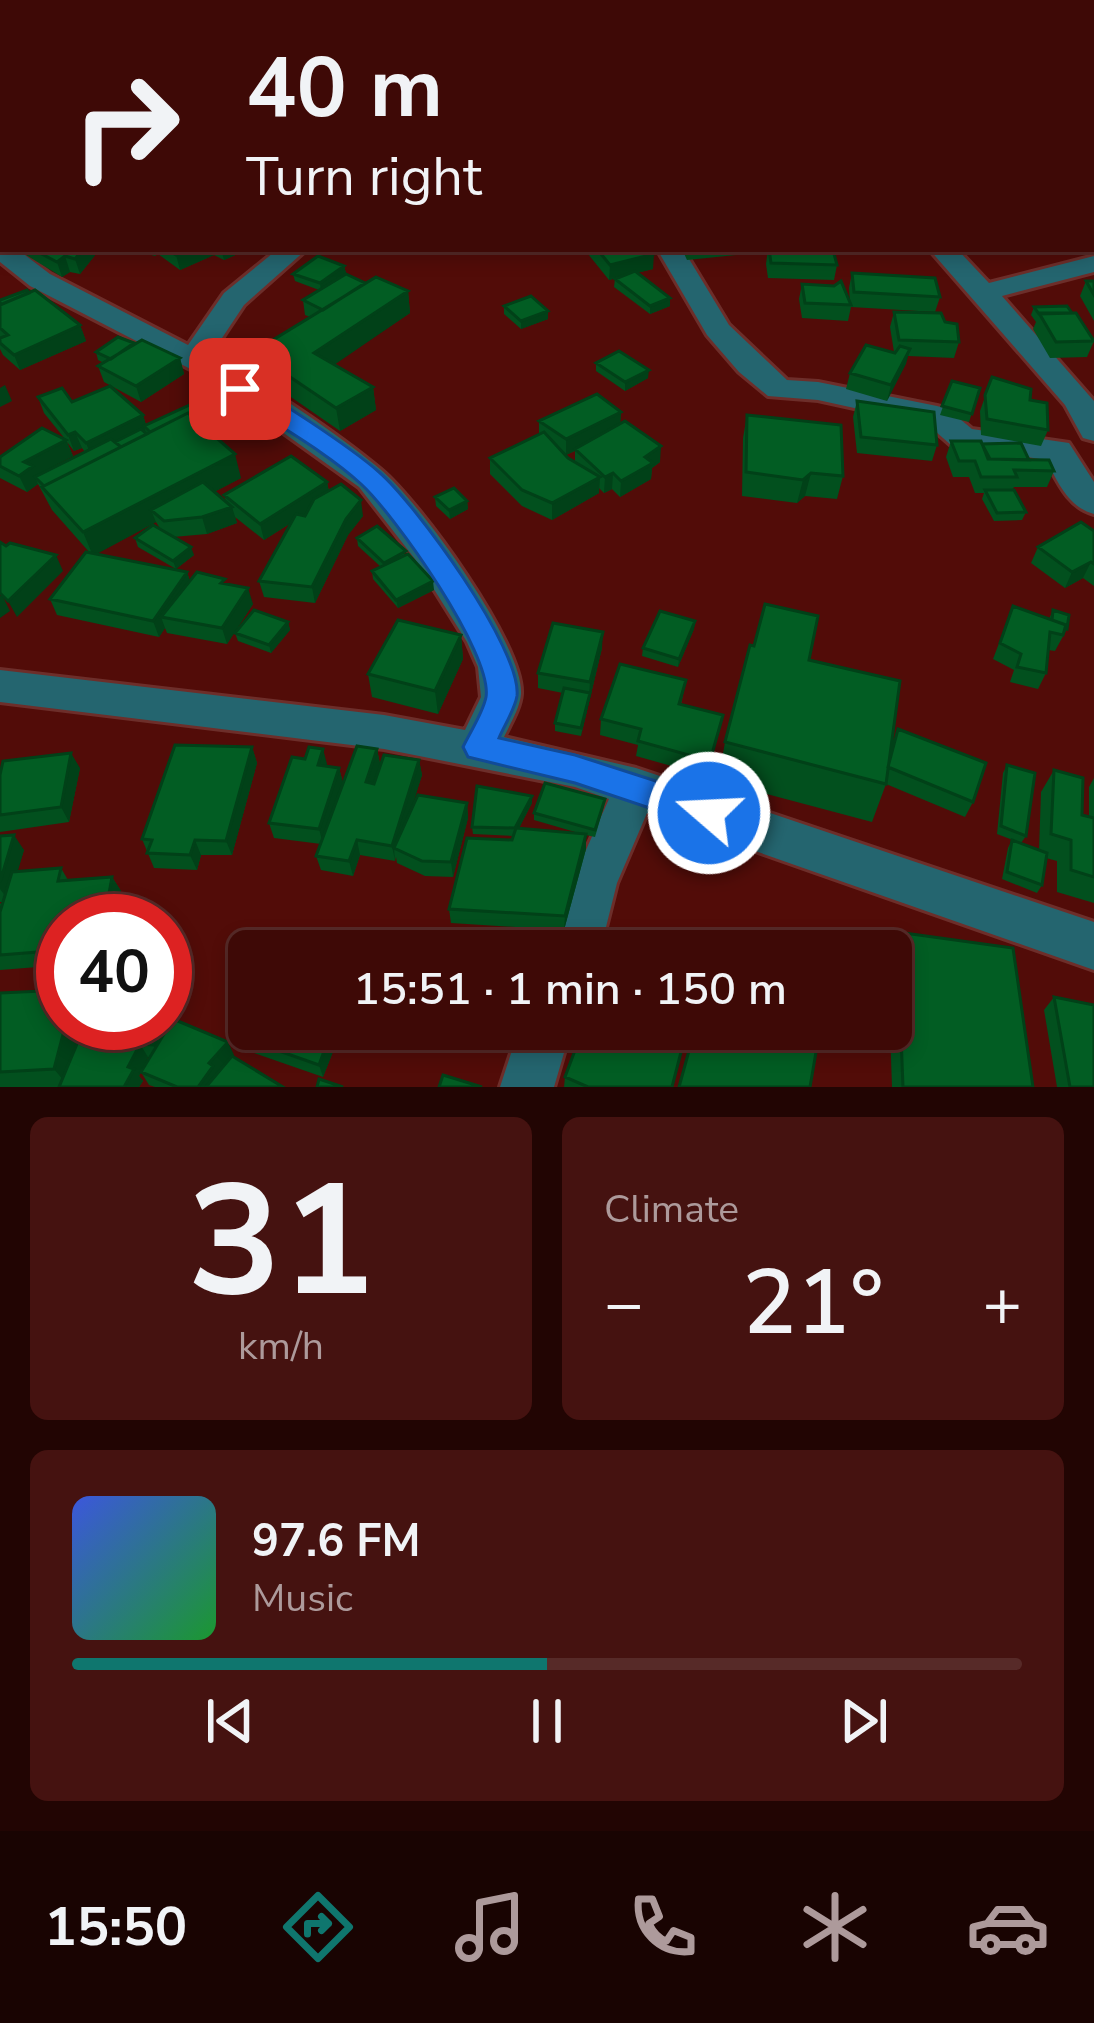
<!DOCTYPE html>
<html lang="en">
<head>
<meta charset="utf-8">
<style>
	body { margin:0; font-family:"Nunito Sans",sans-serif; background:#451210; color:#f1f3f6; height:100vh; display:flex; flex-direction:column; font-size:45px; white-space:nowrap }
	* { box-sizing:border-box; margin:0 }
	p { font-size:39px; color:#ad9a9b }
	.icon { flex:none; width:66px; height:66px; fill:none; stroke:currentColor; stroke-width:2; stroke-linecap:round; stroke-linejoin:round }
	.map { position:relative; height:1087px; overflow:hidden }
	.side { display:flex; flex-direction:column; gap:30px; padding:30px; background:#220503; flex:1 }
	.side>* { flex:none }
	.hud { position:absolute; left:0px; top:0px; width:1095px; height:252px; box-shadow:0 6px 18px #0003,0 0 0 3px #572a28; background:#3e0906; color:#f1f3f6; overflow:hidden }
	.speed { position:absolute; left:36px; top:894px; display:flex; gap:24px; font-size:60px; font-weight:700; text-align:center }
	.speed>* { display:grid; place-content:center; width:156px; height:156px; border-radius:50%; background:#3e0906; box-shadow:0 6px 18px #0003,0 0 0 3px #572a28; line-height:1 }
	.speed .limit { border:18px solid #d22; background:#fff; color:#111 }
	.pin { position:absolute; display:grid; place-items:center; width:102px; height:102px; color:#fff; margin:-51px; border-radius:24px; box-shadow:0 6px 18px #0006 }
	.me { position:absolute; width:132px; margin:-66px; rotate:289deg; stroke-linejoin:round; filter:drop-shadow(0 0 9px #0008) }
	.turn { display:flex; align-items:center; gap:42px; height:252px; padding:0 48px; font-size:54px }
	.turn .icon { width:156px; height:156px; stroke-width:2.5 }
	.turn b { display:block; font-size:84px; line-height:102px }
	.big { font-size:90px; font-weight:600; line-height:1.1 }
	.side .card { flex:1; display:flex; flex-direction:column; justify-content:center; gap:18px; min-width:0; padding:0 42px; border-radius:18px; background:#451210 }
	.side .dial { align-items:center; gap:0 }
	.dial b { font-size:156px; line-height:1 }
	.song { display:flex; align-items:center; gap:36px }
	.cover { width:144px; height:144px; border-radius:18px; background:linear-gradient(135deg,hsl(230 70% 55%),hsl(130 70% 35%)) }
	.played { height:12px; border-radius:6px; background:linear-gradient(90deg,#0f766e 50%,#572a28 50%) }
	.keys { display:flex; justify-content:space-around; direction:ltr }
	.heat { display:flex; justify-content:space-between; align-items:center; font-size:66px; direction:ltr }
	.side .tiles { flex:1; display:grid; gap:30px; grid-template-columns:1fr 1fr }
	.card:last-child { grid-column:span 2 }
	.trip { position:absolute; left:228px; top:930px; width:684px; height:120px; border-radius:18px; background:#3e0906; box-shadow:0 6px 18px #0003,0 0 0 3px #572a28; font-weight:600; line-height:120px; text-align:center }
	.tab-bar { display:flex; height:192px; justify-content:space-around; align-items:center; background:#190402; color:#ad9a9b }
	.tab-bar .icon { width:84px; height:84px }
	.tab-bar .active { color:#0f766e }
	.tab-bar b { font-size:54px; color:#f1f3f6 }
	.map>svg:first-child { display:block }
</style>
</head>
<body>
<div class="map">
<svg width="1094" height="1087" viewBox="0 0 1094 1087">
	<rect width="100%" height="100%" fill="#520c08"/>
	<g fill="none" stroke-linecap="round" stroke-linejoin="round">
		<defs>
			<path id="minor" d="M549 0H569L571 3H551Z
				M937 0H955V3H937Z
				M0 171H3L0 187Z
				M0 241 3 249H17L50 274 188 345 224 293 278 249H307L244 305 210 356C259 380 338 434 380 469 419 501 524 645 521 694 520 708 510 724 504 737L636 768 1094 922V970L647 813 617 883 600 951H550L571 883 609 799 575 787 384 749 0 702V670L384 715 465 730 481 697 478 667 467 642 415 559 359 487 204 376 30 286 0 262Z
				M657 249H683L729 325 787 380 818 382 937 406 948 409 972 429 1069 443 1094 482V514C1068 507 1058 482 1046 460L951 445 927 424 818 400 768 396 739 372 707 335Z
				M929 249H957L989 283 1094 256V272L1002 296 1094 401V441L1083 438 1065 405Z
				M519 1029H571L554 1087H500Z"/>
		</defs>
		<use href="#minor" stroke="#6d2e2a" stroke-width="6"/>
		<use href="#minor" fill="#24656f" fill-rule="evenodd"/>
	</g>
	<path fill="#02501e" fill-rule="evenodd" d="M24 249H100L80 274 70 272 62 277 26 255Z
		M129 249H249L224 260 214 255 180 270 158 254 155 256Z
		M584 249H649L653 269 636 273 670 298V306L650 314 614 287 615 279 619 277 609 280Z
		M682 249H756V253L687 260Z
		M768 249H829L837 265 834 280 768 278 766 264Z
		M344 266 346 273 334 282 366 283 408 291 410 313 334 364 373 387 376 410 340 431 259 375 253 352 310 317 305 315 303 300 319 290 295 281 293 274Z
		M852 273 940 297 935 312 851 307 848 321 802 318 799 299 802 284 850 303 849 288Z
		M1086 281H1094V321L1080 296Z
		M0 300 80 325 86 341 20 370 3 355 0 349Z
		M504 306 548 319 521 329 504 314Z
		M1034 307 1094 341 1087 357 1050 358 1033 329 1036 322 1031 315Z
		M894 312 945 322 959 342 954 358 908 356 887 401 846 389 850 373 894 352 890 327Z
		M134 343 180 358 184 374 141 402 104 382 98 366 104 363 98 360 96 352Z
		M596 363 648 378 625 391 596 371Z
		M992 377 1030 400 1048 430 1041 446 981 435 980 411Z
		M952 381 980 388 969 422 940 415Z
		M38 397 143 415 146 425 210 417 212 425 206 429 241 478 214 492 226 501 224 495 327 482 329 491 363 516 348 535 315 603 264 597 259 581 291 523 264 540 235 517 237 523 207 534 173 537 194 555 176 569 138 547 135 538 161 530 156 522 96 554 187 572 190 581 226 584 253 604 227 644 167 633 165 628 159 637 57 615 50 599 90 553 52 510 38 484 27 492 0 478V457L65 439 44 413ZM67 442 74 451 82 448 85 452 37 475 73 456Z
		M857 401 937 445 932 461 857 453 853 417Z
		M621 412 620 424 660 462 652 468 651 479 620 497 612 489 604 493 599 488V493L552 520 522 506 490 474V458L539 434V421ZM575 451V462L566 455Z
		M747 415 843 476 837 499 805 496 797 503 742 496 743 438Z
		M951 441 982 445 1029 460 1054 471 1047 487H1014L1012 490 1026 512 1022 520 994 521 982 499 984 493H975L969 477H953L946 457Z
		M435 497 467 501 468 509 450 519 436 506Z
		M1094 531V586L1083 578 1065 588 1031 563 1038 547Z
		M357 538 406 554 434 590 398 608 373 579 372 571 381 567 358 546Z
		M1013 606 1049 619 1053 610 1067 629 1055 651 1048 650 1046 673 1038 689 1010 682 1014 670 993 659Z
		M695 621 694 629 678 667 642 656 643 648Z
		M288 622 290 630 271 653 238 641 235 633Z
		M461 635 463 659 438 714 372 697 368 674Z
		M602 648 581 736 555 731V723L563 693 538 688V673Z
		M809 660 891 748 898 729 973 802 965 817 886 784 872 822 718 781 725 742Z
		M686 680 681 705 723 715 707 776 636 756 638 745 600 735 601 719Z
		M252 747 257 763 232 855H201L197 870 154 868 142 839Z
		M323 749 326 766 339 768 343 783 377 749 380 764 419 760 422 775 409 815 467 803 468 818 453 877 425 876 397 863 396 857 395 861 360 855 353 876 321 870 316 856 321 844 274 838 269 823 305 759Z
		M1007 765 1026 836 1021 843 997 834 1003 773Z
		M80 768 69 822 0 832V775Z
		M1054 770 1082 815 1089 817V787L1094 778V903L1057 892V861L1046 858 1042 885 1037 893 1002 879 1008 848 1012 840 1039 850 1041 792Z
		M532 796V803L519 828 582 834 534 820V813L604 806 595 837 586 835V849L564 930 451 923 449 909 512 840 514 836 473 834 472 827Z
		M0 836 24 850 17 872 61 868 68 880 112 877 121 891 115 921H63V965L0 970V903L2 905 3 902H0Z
		M897 932 1033 1087H892L890 1029 891 951H887Z
		M0 993 63 1023 166 1032 234 1055 233 1057 283 1087H155L149 1085 141 1072 150 1057H148L139 1076 143 1081 139 1087H0Z
		M1054 997 1094 1087H1057L1044 1010Z
		M253 1029H342L323 1077 254 1053 248 1040Z
		M565 1077 672 1087H564Z"/>
	<path fill="#014118" d="M0 0H27V1L3 3V6H0Z
		M83 249H100L80 274 75 259Z
		M189 249H212L214 255 180 270 176 255Z
		M221 249H249L224 260Z
		M654 254 653 269 609 280 610 265Z
		M65 256 70 272 62 277 57 262Z
		M344 266 346 273 321 291 320 283Z
		M408 291 410 313 318 376 314 353Z
		M670 298V306L650 314V306Z
		M548 311V319L521 329V321Z
		M80 325 86 341 20 370 14 355Z
		M910 349 906 364 887 401 891 385Z
		M180 358 184 374 141 402 136 386Z
		M649 370 648 378 625 391V382Z
		M5 385 12 401 0 407V388Z
		M373 387 376 410 340 431 336 408Z
		M621 412 620 428 566 455V439Z
		M143 415 148 431 144 426 146 433 92 458 86 443Z
		M210 417 212 425 161 450 159 441Z
		M75 432 82 448 74 451 68 435Z
		M66 440 73 456 37 475 35 477 38 484 27 492 19 476 24 462Z
		M661 446 660 462 652 468 651 479 620 497 621 481 645 457Z
		M235 454 241 478 162 519 151 510 156 522 93 556 83 532Z
		M613 473 612 489 604 493 605 477Z
		M811 473 805 496 797 503 803 480Z
		M600 477 599 493 552 520V503Z
		M327 482 330 498 264 540 260 524Z
		M361 500 363 516 348 535 315 603 312 587 346 519Z
		M467 501 468 509 450 519 449 510Z
		M232 507 237 523 207 534 202 517Z
		M191 547 194 555 176 569 173 561Z
		M56 555 63 571 17 617 8 601Z
		M1091 562 1083 578 1065 588 1072 572Z
		M187 572 192 588 161 617 165 628 159 637 153 621Z
		M433 581 434 590 398 608 396 600Z
		M248 588 253 604 227 644 222 628Z
		M2 595 10 611 0 618V596Z
		M695 621 694 629 678 667 679 659Z
		M288 622 290 630 271 653 269 645Z
		M603 632 602 648 581 736 589 695 590 682Z
		M461 635 463 659 438 714 435 691Z
		M252 747 257 763 232 855 226 841Z
		M323 749 327 764 322 781 318 765Z
		M377 749 380 764 369 797 366 782Z
		M71 753 80 768 69 822 61 807Z
		M419 760 422 775 399 850 394 848 395 861 392 846Z
		M339 768 343 783 323 844 319 829Z
		M532 796V803L515 836V828Z
		M467 803 468 818 453 877 451 862Z
		M586 834V849L564 930 565 916Z
		M14 835 24 850 9 901 0 889V882Z
		M195 840 201 855 197 870 190 855Z
		M357 840 360 855 353 876 349 861Z
		M112 877 121 891 115 921H104Z
		M66 1023H85L69 1087 54 1069Z
		M162 1025 169 1038 161 1057 153 1045Z
		M332 1029H342L323 1077 319 1065Z
		M228 1042 234 1055 218 1074 214 1087H198L209 1063Z
		M140 1044 148 1057 139 1076 143 1081 139 1087H124L128 1067Z"/>
	<path fill="#025d23" stroke="#014118" stroke-width="3" d="M93 0H129L126 3H90Z
		M187 0 228 2 184 3Z
		M416 0H460L463 3H419Z
		M489 0H525V1L491 3Z
		M729 0H757L759 3H731Z
		M758 0H783L784 3H759Z
		M988 0H1018L1020 3H990Z
		M0 9H3V24L0 28Z
		M0 115H3V123L1 125 3 126V139H0Z
		M43 249H83L75 259 65 256 57 262 38 252Z
		M167 249H189L176 255Z
		M597 249H649L654 254 610 265Z
		M769 249 833 250 837 265 771 263Z
		M318 256 344 266 320 283 293 274Z
		M635 271 670 298 650 306 615 279Z
		M852 273 935 278 940 297 854 292Z
		M346 274 365 283 323 310 303 300Z
		M376 277 408 291 314 353 373 387 336 408 253 352Z
		M841 281 851 305 805 303 802 284 834 286Z
		M1086 281H1094V295Z
		M27 290 29 293 0 305V300Z
		M35 290 80 325 14 355 0 343V338L8 335 0 328V305Z
		M531 296 548 311 521 321 504 306Z
		M1067 306 1072 313 1039 314 1034 307Z
		M894 312 941 313 945 322 957 324 959 342 899 340Z
		M1039 313H1076L1094 341 1056 342Z
		M118 337 134 343 111 359 96 352Z
		M142 340 180 358 136 386 98 366Z
		M866 345 895 353 900 346 910 349 891 385 850 373Z
		M619 351 649 370 625 382 596 363Z
		M992 377 1031 389 1030 400 1047 403 1048 430 987 419 985 395Z
		M952 381 980 388 972 414 942 406Z
		M110 386 143 415 86 443 75 432 68 435 38 397 62 388 72 402Z
		M597 394 621 412 566 439 539 421Z
		M857 401 934 412 937 445 861 437Z
		M194 403 210 417 199 423 188 413 150 432 144 426Z
		M188 413 235 454 83 532 42 487Z
		M747 415 841 425 843 476 811 473 803 480 746 472Z
		M625 421 661 446 645 457 653 463 621 481 613 473 605 477 575 449Z
		M42 428 66 440 24 462 33 466 19 476 0 466V457Z
		M141 429 147 434 121 447 115 442Z
		M544 432 568 458 600 477 552 503 522 490 490 458Z
		M111 439 121 447 44 486 35 477Z
		M951 441H981L988 459 1049 460 1054 471 1014 470 1017 477H981L975 461H959Z
		M1021 443 1029 460 990 459 982 444Z
		M291 456 327 482 260 524 224 495Z
		M203 482 232 507 202 517 164 521 151 510Z
		M341 484 361 500 346 519 312 587 259 581 296 514 305 516 314 499Z
		M454 488 467 501 449 510 435 497Z
		M985 490H1014L1026 512 997 513Z
		M1081 522 1094 531V564L1091 562 1072 572 1038 547Z
		M153 525 191 547 173 561 135 538Z
		M377 526 406 551 384 563 357 538Z
		M0 542 6 546 10 543 56 555 8 601 0 593Z
		M86 552 187 572 153 621 50 599Z
		M408 554 433 581 396 600 372 571Z
		M197 572 225 579 221 583 248 588 222 628 161 617Z
		M765 604 818 616 809 660 900 681 886 784 725 742 750 645 754 646Z
		M1013 606 1066 625 1063 635 1050 632 1046 673 1017 667 1021 654 1000 643Z
		M254 610 288 622 269 645 235 633Z
		M1053 610 1069 615 1067 629 1065 628 1066 625 1052 620Z
		M660 611 695 621 679 659 643 648Z
		M398 620 461 635 435 691 368 674Z
		M553 623 603 632 590 682 538 673Z
		M620 664 686 680 679 704 723 715 710 761 638 741 641 729 601 719Z
		M564 688 590 693 581 728 555 723Z
		M898 729 986 763 973 802 888 767Z
		M175 745 252 747 226 841 195 840 190 855 147 853 152 840 142 839Z
		M357 746 377 749 366 782 374 784 384 755 419 760 392 846 357 840 349 861 316 856Z
		M309 747 323 749 318 765 339 768 319 829 269 823 292 757 305 759Z
		M71 753 61 807 0 815V775L3 761Z
		M1007 765 1035 773 1026 836 1001 826Z
		M1054 770 1083 778 1082 815 1094 818V877L1071 870V840L1051 834Z
		M545 783 605 799 595 830 534 813Z
		M477 786 532 796 515 828 472 827Z
		M418 795 467 803 451 862 422 861 394 848Z
		M516 828 586 834 565 916 449 909 467 838 512 840Z
		M14 835 0 882V836Z
		M1012 840 1047 853 1042 885 1007 872Z
		M61 868 58 881 112 877 104 921H63V950L0 955V912L12 872Z
		M897 932 1013 948 1033 1087H903Z
		M693 941 732 951H691Z
		M759 942 787 951H757Z
		M63 990V1023H66L54 1069 0 1072V993Z
		M1054 997 1094 1005V1087H1070Z
		M173 1019 228 1042 209 1063 213 1066 198 1087H177L141 1072Z
		M81 1023H153L162 1025 153 1045 140 1044 128 1067 134 1069 124 1087H59L77 1044 73 1038Z
		M253 1029H332L319 1065 248 1040Z
		M583 1029H687L672 1087H588L565 1077Z
		M695 1029H820L810 1087H679Z
		M232 1056 283 1087H206Z
		M443 1075 482 1087H439Z
		M319 1079 343 1087H317Z"/>
	<path fill="#1a73e8" stroke="#114b97" stroke-width="3" d="M240 382C267 390 355 451 379 472 415 503 522 649 517 696 515 709 504 726 499 738L575 755 721 802 726 813 721 824 709 828 575 783 468 757 463 747C470 732 483 713 486 697 493 654 394 514 361 484 324 450 273 423 231 394L228 389Z"/>
</svg>
<div class="speed"><div class="limit">40</div></div>
<div class="pin" style="left:240px;top:389px;background:#d93025"><svg class="icon" aria-label="arrive" viewBox="0 0 24 24"><path d="M6 21V4h12l-3 4 3 4H6"/></svg></div>
<svg class="me" style="left:709px;top:813px" viewBox="-20 -20 40 40"><circle r="17" fill="#1a73e8" stroke="#fff" stroke-width="3"/><path d="M0-11L8 9 0 5-8 9z" fill="#fff"/></svg>
<div class="trip">15:51 · 1 min · 150 m</div>
<div class="hud">
<div class="turn"><svg class="icon" aria-label="right" viewBox="0 0 24 24"><path d="M7 20v-9h11M14 6l5 5-5 5"/></svg><div><b>40 m</b>Turn right</div></div>
</div>
</div>
<section class="side">
<div class="tiles">
<div class="card dial"><b>31</b><p>km/h</p></div>
<div class="card"><p>Climate</p>
<div class="heat"><a>−</a><b class="big">21°</b><a>+</a></div>
</div>
<div class="card">
<div class="song"><i class="cover"></i><div><b>97.6 FM</b><p>Music</p></div></div>
<div class="played"></div>
<div class="keys"><svg class="icon" aria-label="previous" viewBox="0 0 24 24"><path d="M18 5L8 12l10 7zM5 5v14"/></svg><svg class="icon" aria-label="pause" viewBox="0 0 24 24"><path d="M8 5v14M16 5v14"/></svg><svg class="icon" aria-label="next" viewBox="0 0 24 24"><path d="M6 5l10 7-10 7zM19 5v14"/></svg></div>
</div>
</div>
</section>
<nav class="tab-bar">
<b>15:50</b>
<svg class="icon active" aria-label="directions" viewBox="0 0 24 24"><path d="M12 3l9 9-9 9-9-9zM9 14v-3h6M13 9l2 2-2 2"/></svg>
<svg class="icon" aria-label="music" viewBox="0 0 24 24"><path d="M9 18V5l10-2v13"/><circle cx="6" cy="18" r="3"/><circle cx="16" cy="16" r="3"/></svg>
<svg class="icon" aria-label="phone" viewBox="0 0 24 24"><path d="M5 4h4l2 5-3 2q2 4 5 5l2-3 5 2v4C11 20 4 13 5 4z"/></svg>
<svg class="icon" aria-label="climate" viewBox="0 0 24 24"><path d="M12 3v18M4 7l16 10M4 17L20 7"/></svg>
<svg class="icon" aria-label="car" viewBox="0 0 24 24"><path d="M5 17H2v-5l4-1 3-4h7l3 4 3 1v5h-3M9 17h6M6 11h13"/><circle cx="7" cy="17" r="2"/><circle cx="17" cy="17" r="2"/></svg>
</nav>
</body>
</html>
